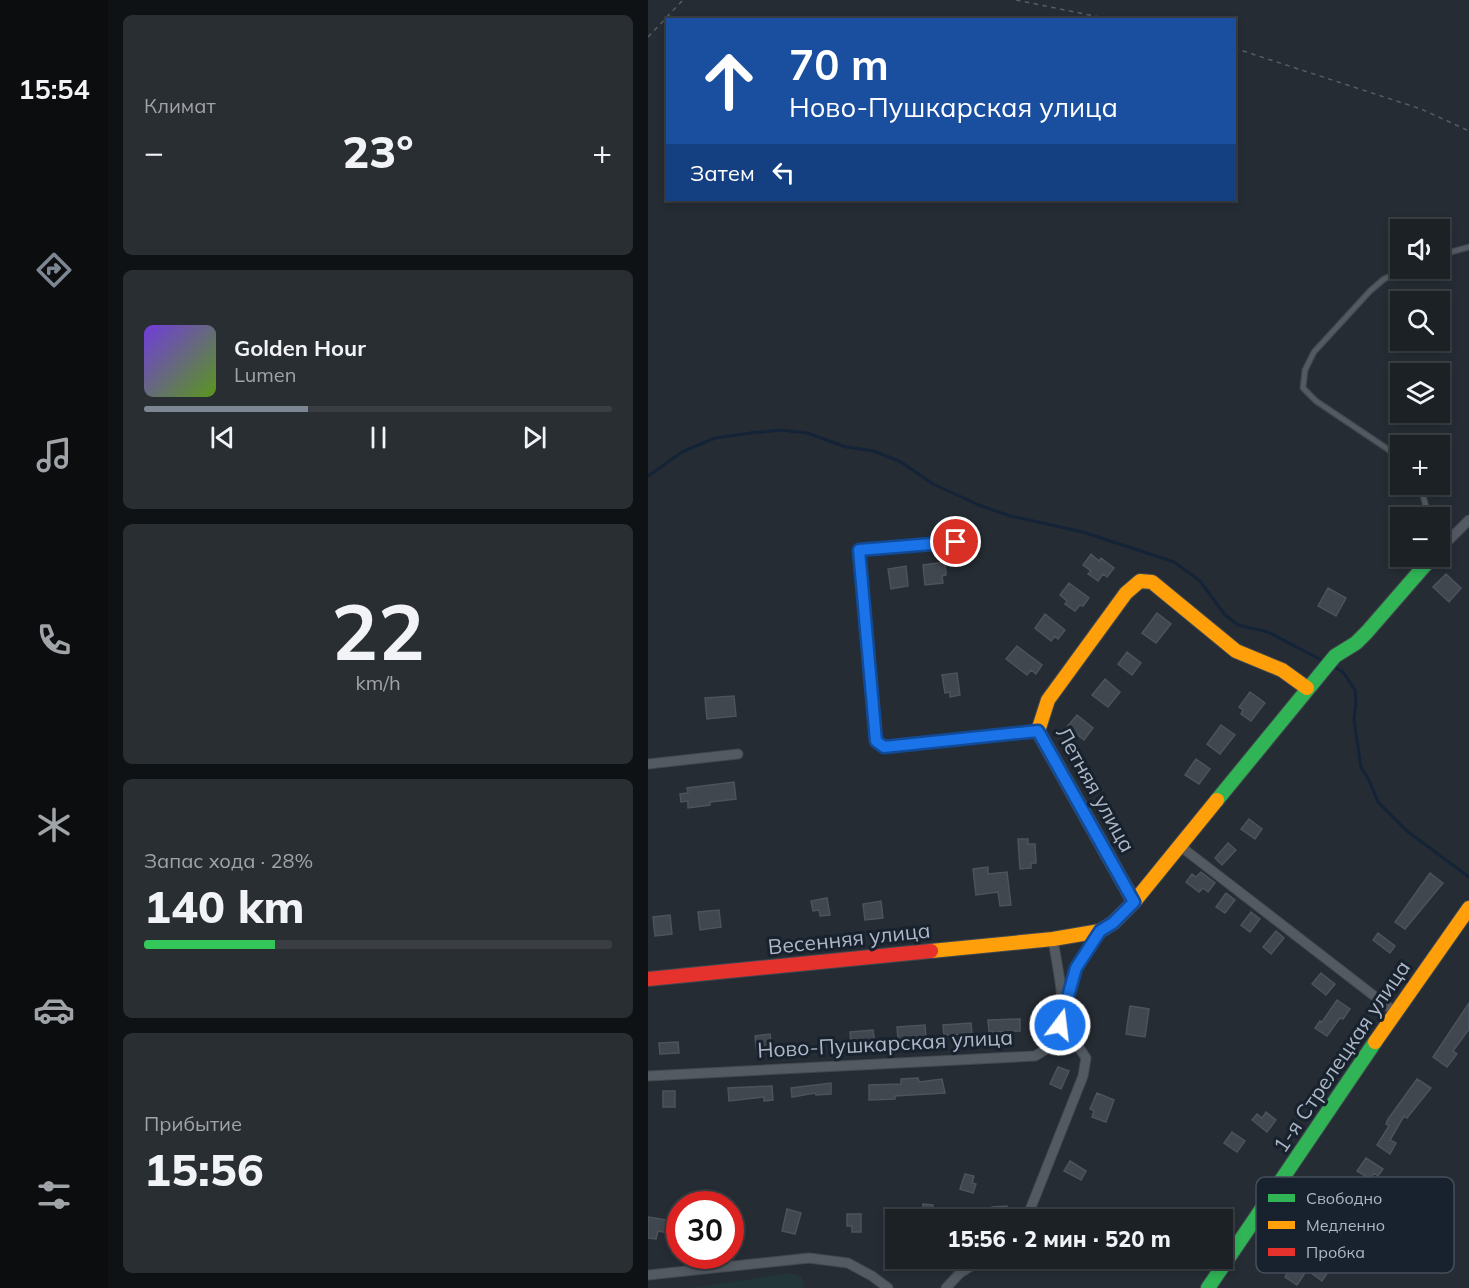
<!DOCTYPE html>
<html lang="ru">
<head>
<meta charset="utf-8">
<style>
	body { margin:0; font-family:Mulish,sans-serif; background:#292e32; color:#f1f3f6; height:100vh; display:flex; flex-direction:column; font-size:22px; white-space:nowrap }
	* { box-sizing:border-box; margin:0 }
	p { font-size:20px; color:#a0a3a7 }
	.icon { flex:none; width:33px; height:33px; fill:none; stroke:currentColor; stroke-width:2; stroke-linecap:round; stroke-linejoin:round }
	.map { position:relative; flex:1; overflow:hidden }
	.drawer { display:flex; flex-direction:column; gap:15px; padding:15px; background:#0f1215; width:540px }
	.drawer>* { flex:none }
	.banner { position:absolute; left:18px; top:18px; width:570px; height:183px; border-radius:0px; box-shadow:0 3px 9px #0003,0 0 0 2px #3a3e43; background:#1a4fa0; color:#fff; overflow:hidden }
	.controls { position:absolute; left:742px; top:219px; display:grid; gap:12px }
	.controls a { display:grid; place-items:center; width:60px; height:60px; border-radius:0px; background:#1c2126; box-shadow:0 3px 9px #0003,0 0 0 2px #3a3e43; font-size:30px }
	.speed { position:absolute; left:18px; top:1191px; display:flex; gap:12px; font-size:30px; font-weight:700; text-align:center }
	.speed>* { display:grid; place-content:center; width:78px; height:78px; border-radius:50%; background:#1c2126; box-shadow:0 3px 9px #0003,0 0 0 2px #3a3e43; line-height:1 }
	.speed .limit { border:9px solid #d22; background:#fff; color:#111 }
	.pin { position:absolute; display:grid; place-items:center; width:51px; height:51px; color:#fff; margin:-26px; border:3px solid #fff; border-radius:50%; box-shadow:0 2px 6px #0007 }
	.me { position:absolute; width:66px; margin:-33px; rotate:15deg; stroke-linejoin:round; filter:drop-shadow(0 0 4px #0008) }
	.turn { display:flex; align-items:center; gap:21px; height:126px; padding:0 24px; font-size:27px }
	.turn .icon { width:78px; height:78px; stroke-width:2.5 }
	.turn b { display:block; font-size:42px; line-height:51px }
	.then { display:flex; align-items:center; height:57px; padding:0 24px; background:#0003; gap:12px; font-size:22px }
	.big { font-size:45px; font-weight:800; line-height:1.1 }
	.drawer .widget { flex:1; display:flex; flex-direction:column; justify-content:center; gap:9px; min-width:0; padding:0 21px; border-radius:9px; background:#292e32 }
	.drawer .dial { align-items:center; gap:0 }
	.dial b { font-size:78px; line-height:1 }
	.song { display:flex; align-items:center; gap:18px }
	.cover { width:72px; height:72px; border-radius:9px; background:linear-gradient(135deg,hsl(260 70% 55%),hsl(90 70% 35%)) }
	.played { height:6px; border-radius:3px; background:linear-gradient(90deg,#7d8693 35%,#3a3e43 35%) }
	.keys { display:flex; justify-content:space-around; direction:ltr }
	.heat { display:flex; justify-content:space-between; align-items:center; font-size:33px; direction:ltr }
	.charge { height:9px; border-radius:4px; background:linear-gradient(90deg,#34c759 28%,#3a3e43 0) }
	.trip { position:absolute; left:237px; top:1209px; width:348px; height:60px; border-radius:0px; background:#1c2126; box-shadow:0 3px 9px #0003,0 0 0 2px #3a3e43; font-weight:800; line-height:60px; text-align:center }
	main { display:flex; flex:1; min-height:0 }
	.tab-bar { display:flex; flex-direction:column; width:108px; justify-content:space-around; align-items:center; background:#0b0d0f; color:#a0a3a7 }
	.tab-bar .icon { width:42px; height:42px }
	.tab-bar .active { color:#7d8693 }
	.tab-bar b { font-size:27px; color:#f1f3f6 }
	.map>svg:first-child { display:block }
</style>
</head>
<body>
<main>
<nav class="tab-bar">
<b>15:54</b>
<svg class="icon active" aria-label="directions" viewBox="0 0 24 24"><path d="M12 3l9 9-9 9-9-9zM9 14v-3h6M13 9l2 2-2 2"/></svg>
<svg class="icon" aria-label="music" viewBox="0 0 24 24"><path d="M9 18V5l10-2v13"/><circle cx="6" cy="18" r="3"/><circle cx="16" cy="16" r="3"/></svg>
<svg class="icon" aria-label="phone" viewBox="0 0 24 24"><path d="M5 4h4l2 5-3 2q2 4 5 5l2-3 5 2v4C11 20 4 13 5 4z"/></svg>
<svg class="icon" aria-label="climate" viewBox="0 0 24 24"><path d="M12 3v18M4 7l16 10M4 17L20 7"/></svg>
<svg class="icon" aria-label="car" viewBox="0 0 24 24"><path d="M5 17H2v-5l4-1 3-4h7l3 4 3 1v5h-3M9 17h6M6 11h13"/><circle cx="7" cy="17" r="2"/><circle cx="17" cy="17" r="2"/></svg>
<svg class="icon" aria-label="filters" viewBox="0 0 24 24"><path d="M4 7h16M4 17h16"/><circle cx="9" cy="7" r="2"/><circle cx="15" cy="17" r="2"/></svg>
</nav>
<section class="drawer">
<div class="widget"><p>Климат</p>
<div class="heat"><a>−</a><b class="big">23°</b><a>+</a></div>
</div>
<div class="widget">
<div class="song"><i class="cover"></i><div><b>Golden Hour</b><p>Lumen</p></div></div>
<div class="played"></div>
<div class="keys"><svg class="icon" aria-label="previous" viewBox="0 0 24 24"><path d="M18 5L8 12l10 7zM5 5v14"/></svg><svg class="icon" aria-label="pause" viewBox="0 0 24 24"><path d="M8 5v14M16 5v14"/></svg><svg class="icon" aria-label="next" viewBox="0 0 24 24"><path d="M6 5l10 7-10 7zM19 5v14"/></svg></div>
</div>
<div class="widget dial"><b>22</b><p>km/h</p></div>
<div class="widget"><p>Запас хода · 28%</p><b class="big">140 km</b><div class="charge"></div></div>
<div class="widget"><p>Прибытие</p><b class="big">15:56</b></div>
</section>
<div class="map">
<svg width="821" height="1288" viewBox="0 0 821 1288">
	<rect width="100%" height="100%" fill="#252c33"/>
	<path fill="#223639" d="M142 1273 153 1277 156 1283 154 1288H44Z"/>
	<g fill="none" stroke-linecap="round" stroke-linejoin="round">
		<path stroke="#142337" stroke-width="3" d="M0 476 34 452 67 438 103 433 133 430 159 433 198 447 226 451 253 462 285 484 331 505 362 516 435 532 526 562 552 581 577 615 590 625 620 632 677 662
			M683 665 695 672 707 690 708 703 706 720 713 767 721 780 730 802 759 831 821 877"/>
	</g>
	<path fill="#40474e" stroke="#4c535c" stroke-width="1.5" d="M443 554 451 561 453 558 466 568 459 577 455 574 450 581 440 574 443 571 435 565Z
		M297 562 298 575 294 576 295 583 277 585 275 565Z
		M258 566 260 586 243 589 240 569Z
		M798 574 813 588 801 602 785 587Z
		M421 583 441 598 435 606 432 605 427 611 417 604 419 601 412 595Z
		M680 588 698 598 688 616 670 606Z
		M509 613 523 624 508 643 494 633Z
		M397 614 417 630 410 639 407 636 403 641 387 628Z
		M369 646 394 665 388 674 383 670 379 675 358 659Z
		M479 652 493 663 484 675 470 664Z
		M309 673 312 695 302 697V692L297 693 294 675Z
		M457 679 472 692 460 707 444 695Z
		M602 692 617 703 603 721 593 714 595 710 591 707Z
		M86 696 88 716 59 719 57 698Z
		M429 715 445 728 436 740 419 727Z
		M573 725 587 735 572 754 559 744Z
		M548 759 562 769 551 784 537 775Z
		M86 782 88 799 62 802V805L40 808V801L33 802 32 794 40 793 39 788Z
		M601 819 614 829 607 839 593 829Z
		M370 839H380V844H387L388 863H383V868L372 869Z
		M580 843 588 850 574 865 567 858Z
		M340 867V874L359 872 363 905 352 906 350 892 328 895 325 869Z
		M553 872 567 883 560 892 555 888 551 892 538 882 544 874 548 877Z
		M782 873 795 883 757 929 747 922Z
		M578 893 587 900 577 913 568 907Z
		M179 898 182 915 172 916 171 910 165 911 163 901Z
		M233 901 235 918 217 920 215 904Z
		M71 910 73 927 52 930 50 912Z
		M603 912 612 919 602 932 593 925Z
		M22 915 24 934 7 936 5 917Z
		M628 931 636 938 623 954 615 947Z
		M730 933 747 946 742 953 725 940Z
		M673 973 687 984 678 995 664 984Z
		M689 1000 702 1009 695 1019 692 1018 679 1036 667 1028 672 1021 674 1022Z
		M821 1003V1029L805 1051 809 1054 799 1067 785 1057Z
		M482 1006 501 1009 497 1037 478 1034Z
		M372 1019V1031L341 1032 340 1020Z
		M323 1023 324 1034 296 1035 295 1025Z
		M277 1025 278 1037 250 1039 249 1027Z
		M225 1030 227 1045 203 1048 202 1032Z
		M122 1034 124 1052 109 1054 107 1036Z
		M30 1042 31 1053 12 1054 11 1043Z
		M410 1067 421 1071 413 1089 402 1084Z
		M270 1078 271 1082 294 1079 297 1093 247 1096V1099L221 1100V1085L253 1084V1079Z
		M769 1079 783 1088 759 1118 756 1116 742 1140 748 1143 742 1154 729 1145 741 1126 738 1124 740 1119Z
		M183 1083V1094L168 1095 167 1093 144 1097 143 1088Z
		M124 1086 125 1100 116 1101V1097L81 1101 80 1088Z
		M15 1091H27V1107H15Z
		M449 1093 466 1100 458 1122 444 1117 446 1111 442 1109Z
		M618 1112 628 1120 619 1132 604 1120 609 1114 614 1118Z
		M584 1132 597 1141 589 1152 576 1143Z
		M718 1158 735 1169 730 1176 726 1173 722 1179 709 1171Z
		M422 1161 438 1171 433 1180 416 1171Z
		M317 1174 326 1176 324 1183 328 1184 325 1193 312 1189Z
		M275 1204 285 1205 284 1211H293V1220H274Z
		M359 1206V1220H344V1207Z
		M139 1209 153 1213 147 1234 134 1231Z
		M199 1214H213V1232H204V1226H199Z
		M0 1217 19 1220 18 1225 32 1226V1235L10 1231 8 1239 0 1238Z
		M659 1243 670 1251 664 1260 680 1272 674 1281 659 1270 649 1285 637 1277 645 1265 648 1267 657 1254 654 1251Z"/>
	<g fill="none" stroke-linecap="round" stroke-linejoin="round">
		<defs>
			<path id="lane" d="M792 255 821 247
				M753 458 668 401 655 388 657 370 666 352 722 291 736 279 761 268
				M772 484 781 518
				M308 542 211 550 228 741 236 747 388 731
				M417 1003 428 968 449 935"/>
			<path id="street" d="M792 549 821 520
				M0 764 90 754
				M532 846 747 1012
				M0 1076 387 1056C395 1051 405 1047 409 1038 421 1011 409 968 405 939
				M378 1220 435 1076 438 1058 430 1046 409 1038
				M0 1275 161 1258 200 1263 224 1276 240 1288
				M298 1288 312 1273 336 1258"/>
			<path id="fast" d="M569 800 687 656 708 643 719 632 785 556
				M560 1288 727 1042"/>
			<path id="slow" d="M486 902 390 731 400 700 478 593 492 581 504 582 588 651 634 670 659 688
				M283 951 405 939 452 931 465 923 486 902 569 800
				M727 1042 821 908"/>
			<path id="jam" d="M0 979 283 951"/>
		</defs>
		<use href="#lane" stroke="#424850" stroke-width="7"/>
		<use href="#street" stroke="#424850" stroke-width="11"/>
		<use href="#fast" stroke="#424850" stroke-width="16"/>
		<use href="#slow" stroke="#424850" stroke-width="16"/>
		<use href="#jam" stroke="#424850" stroke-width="16"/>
		<path stroke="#565d64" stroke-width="1.5" stroke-dasharray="4.5 4.5" stroke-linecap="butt" d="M368 0 466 20
			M0 37 35 0
			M586 48 773 109 821 131"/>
		<use href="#lane" stroke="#545a62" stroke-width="4.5"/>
		<use href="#street" stroke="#545a62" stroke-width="9"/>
		<use href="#fast" stroke="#30b455" stroke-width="14"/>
		<use href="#slow" stroke="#ff9f0a" stroke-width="14"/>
		<use href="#jam" stroke="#e5322d" stroke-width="14"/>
	</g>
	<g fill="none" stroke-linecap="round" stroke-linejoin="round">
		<defs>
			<path id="route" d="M308 542 211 550 228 741 236 747 390 731 486 902 465 923 452 931 428 968 412 1025"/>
		</defs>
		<use href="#route" stroke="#114b97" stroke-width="15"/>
		<use href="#route" stroke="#1a73e8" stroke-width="10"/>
	</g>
	<g text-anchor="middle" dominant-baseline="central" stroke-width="6" stroke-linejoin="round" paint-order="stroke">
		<g font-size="21" fill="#adb7c6" stroke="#18212e">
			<text transform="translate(448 789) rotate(61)">Летняя улица</text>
			<text transform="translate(201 938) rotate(-6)">Весенняя улица</text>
			<text transform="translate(237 1043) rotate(-3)">Ново-Пушкарская улица</text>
			<text transform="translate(693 1056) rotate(-56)">1-я Стрелецкая улица</text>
		</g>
	</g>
	<rect x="608" y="1177" width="198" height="96" rx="9" fill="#18212e" stroke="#454e5c" stroke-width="1.5"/>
	<rect x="620" y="1194" width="27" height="8" fill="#30b455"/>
	<rect x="620" y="1221" width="27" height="8" fill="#ff9f0a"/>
	<rect x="620" y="1248" width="27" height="8" fill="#e5322d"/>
	<g font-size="16" fill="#adb7c6">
		<text x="658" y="1204">Свободно</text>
		<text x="658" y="1231">Медленно</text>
		<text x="658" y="1258">Пробка</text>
	</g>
</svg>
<div class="controls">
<a><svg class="icon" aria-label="sound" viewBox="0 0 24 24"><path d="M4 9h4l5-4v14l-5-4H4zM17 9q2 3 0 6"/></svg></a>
<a><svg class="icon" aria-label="search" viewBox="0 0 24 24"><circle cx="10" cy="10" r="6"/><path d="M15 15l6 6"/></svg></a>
<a><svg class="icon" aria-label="layers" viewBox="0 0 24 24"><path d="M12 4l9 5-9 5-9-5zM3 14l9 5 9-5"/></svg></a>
<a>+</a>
<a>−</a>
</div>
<div class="speed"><div class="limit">30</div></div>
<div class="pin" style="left:308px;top:542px;background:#d93025"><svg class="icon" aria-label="arrive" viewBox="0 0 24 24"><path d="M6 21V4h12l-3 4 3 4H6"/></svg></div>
<svg class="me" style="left:412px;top:1025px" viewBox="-20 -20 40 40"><circle r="17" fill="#1a73e8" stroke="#fff" stroke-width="3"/><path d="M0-11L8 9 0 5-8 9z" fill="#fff"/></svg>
<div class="trip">15:56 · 2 мин · 520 m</div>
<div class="banner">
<div class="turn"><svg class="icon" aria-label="ahead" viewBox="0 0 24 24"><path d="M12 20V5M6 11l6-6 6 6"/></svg><div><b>70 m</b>Ново-Пушкарская улица</div></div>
<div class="then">Затем<svg class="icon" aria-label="left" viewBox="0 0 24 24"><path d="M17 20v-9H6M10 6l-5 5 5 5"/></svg></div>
</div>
</div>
</main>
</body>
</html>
